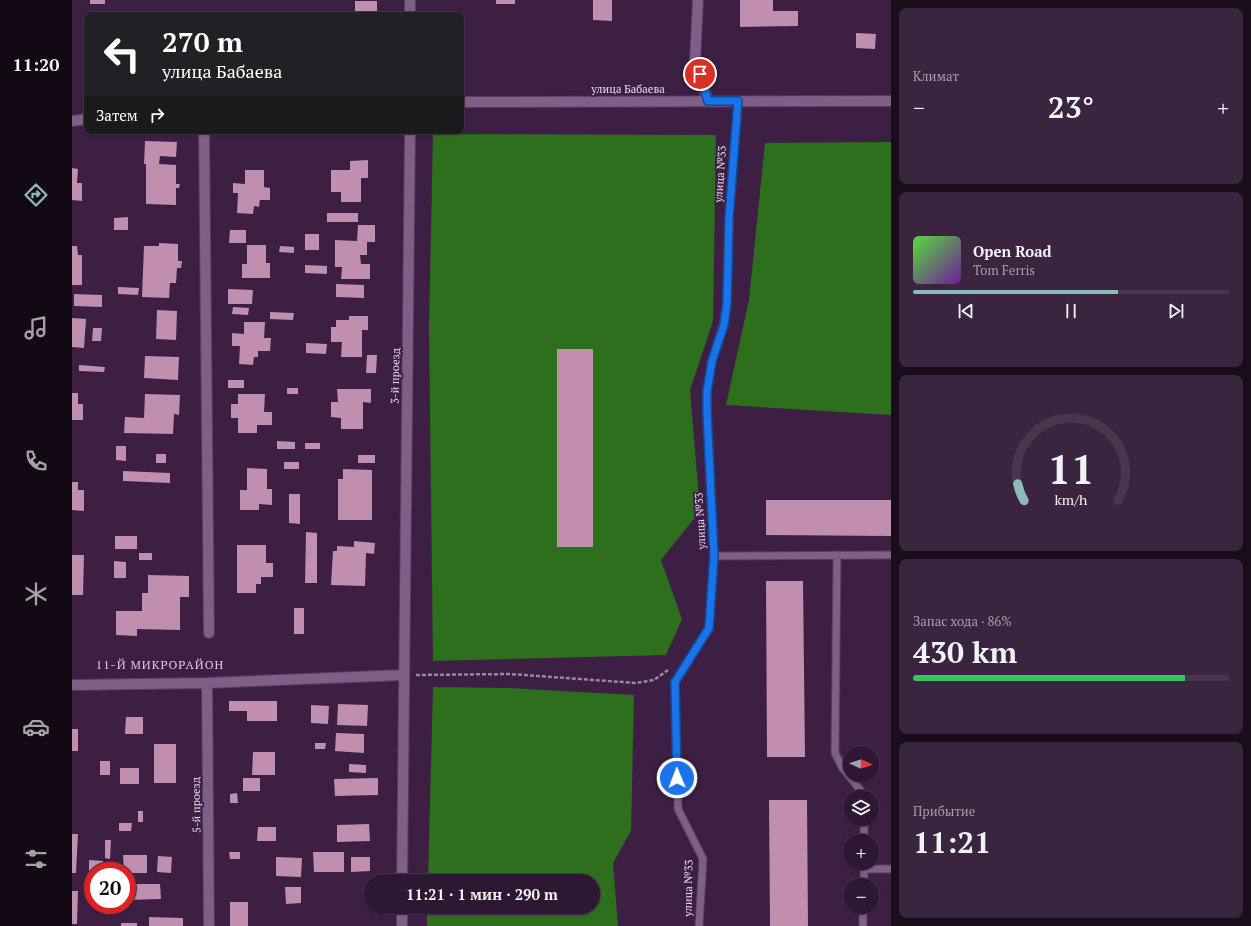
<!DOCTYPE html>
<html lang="ru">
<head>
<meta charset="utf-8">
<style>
	body { margin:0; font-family:"PT Serif",serif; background:#3a243f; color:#f1f3f6; height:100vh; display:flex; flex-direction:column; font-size:15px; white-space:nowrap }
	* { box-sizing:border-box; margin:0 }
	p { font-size:13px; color:#a79fac }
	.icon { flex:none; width:22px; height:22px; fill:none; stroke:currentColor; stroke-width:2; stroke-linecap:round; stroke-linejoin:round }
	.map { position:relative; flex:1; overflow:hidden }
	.panel { display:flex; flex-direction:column; gap:8px; padding:8px; background:#190d1c; width:360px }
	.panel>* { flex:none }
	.banner { position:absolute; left:12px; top:12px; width:380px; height:122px; border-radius:8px; box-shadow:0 1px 3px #0004,0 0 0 1px #49364e; background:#202124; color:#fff; overflow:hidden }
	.needle { width:26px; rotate:93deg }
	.buttons { position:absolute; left:771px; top:746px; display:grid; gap:8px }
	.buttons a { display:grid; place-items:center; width:36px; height:36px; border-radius:50%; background:#2e1733; box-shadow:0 1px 3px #0004,0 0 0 1px #49364e; font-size:20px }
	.speed { position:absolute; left:12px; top:862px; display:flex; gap:8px; font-size:20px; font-weight:700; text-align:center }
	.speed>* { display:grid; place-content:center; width:52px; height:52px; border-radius:50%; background:#2e1733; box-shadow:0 1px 3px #0004,0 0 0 1px #49364e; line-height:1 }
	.speed .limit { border:6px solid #d22; background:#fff; color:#111 }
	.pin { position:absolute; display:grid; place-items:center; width:34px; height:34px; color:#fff; margin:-17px; border:2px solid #fff; border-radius:50%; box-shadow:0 1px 4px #0007 }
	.me { position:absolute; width:44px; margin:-22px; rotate:359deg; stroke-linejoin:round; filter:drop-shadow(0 0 3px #0008) }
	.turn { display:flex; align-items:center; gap:14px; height:84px; padding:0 12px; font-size:18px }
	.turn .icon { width:52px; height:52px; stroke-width:2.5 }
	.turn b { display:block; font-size:28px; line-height:34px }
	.then { display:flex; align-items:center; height:38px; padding:0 12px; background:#0003; gap:8px; font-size:15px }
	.big { font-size:30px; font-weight:700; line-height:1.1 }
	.panel .card { flex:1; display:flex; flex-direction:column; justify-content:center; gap:6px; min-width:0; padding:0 14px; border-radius:8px; background:#3a243f }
	.panel .dial { align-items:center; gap:0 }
	.dial svg { height:104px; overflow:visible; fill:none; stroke:#49364e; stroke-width:7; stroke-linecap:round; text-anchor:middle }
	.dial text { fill:#f1f3f6; stroke:none }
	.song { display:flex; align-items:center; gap:12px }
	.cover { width:48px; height:48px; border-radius:6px; background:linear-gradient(135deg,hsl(110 70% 55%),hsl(280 70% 35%)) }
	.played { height:4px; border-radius:2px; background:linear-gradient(90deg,#8bbbb9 65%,#49364e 65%) }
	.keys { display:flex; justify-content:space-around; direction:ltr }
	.heat { display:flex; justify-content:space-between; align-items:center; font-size:22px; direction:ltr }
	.charge { height:6px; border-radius:3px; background:linear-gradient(90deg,#34c759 86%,#49364e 0) }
	.trip { position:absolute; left:292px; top:874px; width:236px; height:40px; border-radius:20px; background:#2e1733; box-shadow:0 1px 3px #0004,0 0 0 1px #49364e; font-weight:700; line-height:40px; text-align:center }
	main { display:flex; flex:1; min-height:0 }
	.menu { display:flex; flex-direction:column; width:72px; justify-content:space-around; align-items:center; background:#120914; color:#a79fac }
	.menu .icon { width:28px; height:28px }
	.menu .current { color:#8bbbb9 }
	.menu b { font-size:18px; color:#f1f3f6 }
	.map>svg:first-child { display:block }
</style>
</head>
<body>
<main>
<nav class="menu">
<b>11:20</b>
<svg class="icon current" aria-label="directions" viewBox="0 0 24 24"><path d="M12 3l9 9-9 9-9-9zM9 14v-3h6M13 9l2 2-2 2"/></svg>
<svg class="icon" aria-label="music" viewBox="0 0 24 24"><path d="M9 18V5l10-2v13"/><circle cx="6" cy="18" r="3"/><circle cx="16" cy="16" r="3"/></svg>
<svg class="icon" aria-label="phone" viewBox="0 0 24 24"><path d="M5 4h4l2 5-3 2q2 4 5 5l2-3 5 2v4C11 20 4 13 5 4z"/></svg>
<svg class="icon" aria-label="climate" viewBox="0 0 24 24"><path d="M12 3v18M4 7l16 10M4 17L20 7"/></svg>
<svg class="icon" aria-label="car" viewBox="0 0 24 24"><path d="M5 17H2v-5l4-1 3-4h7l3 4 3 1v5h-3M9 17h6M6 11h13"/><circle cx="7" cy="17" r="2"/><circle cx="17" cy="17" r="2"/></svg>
<svg class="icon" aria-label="filters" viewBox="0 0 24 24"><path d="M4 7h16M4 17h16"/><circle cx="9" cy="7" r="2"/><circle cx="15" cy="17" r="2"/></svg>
</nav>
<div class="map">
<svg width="819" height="926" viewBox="0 0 819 926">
	<rect width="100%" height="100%" fill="#3d1f44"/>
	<path fill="#2e6f1e" d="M361 134 644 135 641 321 618 390 628 511 589 560 610 619 594 655 361 661 357 328Z
		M819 142V415L654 405 677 300 693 143Z
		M361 687 435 688 562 695 559 831 541 863 546 926H355V907H521V881H356Z"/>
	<path fill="#c08eae" d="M18 0H33V4H18Z
		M424 0H443V4H424Z
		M521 0H540V21L521 20Z
		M668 0H701V11H726V26L668 27Z
		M283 1H305V15H283Z
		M784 33 804 34 803 49 784 48Z
		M73 141 105 142 104 157 88 156 87 164 104 165V184H108L107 188H104V205L74 204V164H72Z
		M296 160V178H289V202H269V192H259V170H278V161Z
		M0 168 6 169 5 183H10V201L0 200Z
		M173 170H192V187L198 188V200H188L187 207 182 206 181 214 165 213 166 193H161V183L173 184Z
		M255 213H286V222H255Z
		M56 217V230H42V218Z
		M286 225H303V242H295V255H288L289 264H298V279H269L270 267H263V240L285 241Z
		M158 230H174V243H157Z
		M233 234H247V250H233Z
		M87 243 106 244V261H110L109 268H105L104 283H98L97 298 70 297 72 246H87Z
		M175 245H194V263H198V278H170V264H175Z
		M0 246H5L6 255H10V285H0Z
		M208 246 222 247V253L207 252Z
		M233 265 255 266V274L233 273Z
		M264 284 292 285V298L264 297Z
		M46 287 67 288 66 295 46 294Z
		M156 289 181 290 180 304H156Z
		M2 294 30 295V307L2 306Z
		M161 307 177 308 176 315 160 314Z
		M85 310 105 311 104 340 84 339Z
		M198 312 222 313 221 320 198 319Z
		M277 316H296V330H290V357H269L270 342H259V327H264V320H277Z
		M0 318 14 319 12 348 0 347Z
		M172 322H193L192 338H199L198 351H186V357H182L181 365 167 364 168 346H160V333L172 334Z
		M21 328H30L29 341H20Z
		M234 343 255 344 254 354 234 353Z
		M485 349H521V547H485Z
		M295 355H305L304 373H294Z
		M73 356 107 357 106 380 72 378Z
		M7 365 33 367 32 372 7 371Z
		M156 380H172V388H156Z
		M215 388H226V394H215Z
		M265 389H299V403L291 402V429H269V418L259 417V402H266Z
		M0 393H6V404H11V420H0Z
		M73 394 108 395 107 415 102 414 101 434 52 433 53 417 72 418Z
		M166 394H193L192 412H200V425H185V433H166V418H159V404H166Z
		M205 441 223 442V449H205Z
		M233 443H248V449H233Z
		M44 446H54V461L44 460Z
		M84 454H94V463H84Z
		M286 455H303V463H286Z
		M212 462H227V469H212Z
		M175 468 195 469V489H200V505L187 504V510H168V490H175Z
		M271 469 300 470V520H266V479H271Z
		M51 471 98 473V483L51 481Z
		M0 482H6V490H12V511L0 510Z
		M217 494H228V524L217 523Z
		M694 500H819V536L694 535Z
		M234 532 245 533V583H233Z
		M43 536H65V549H43Z
		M282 541 303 543 302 554 294 553 293 586 259 585 261 551H265V546L282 547Z
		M165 545H194V563H201V577H189V584H184V593H165Z
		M67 553H80V560H67Z
		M0 555H12L11 595H0Z
		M42 561 54 562V578H42Z
		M76 575 117 576V597H108V630L65 629V636L44 635V611H70V593H76Z
		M694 581H731L733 757H695Z
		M222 608H232V634H222Z
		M157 701H205V721H175V711H157Z
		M266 704 296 705 295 726 265 725Z
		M239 705 257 706 256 724 239 723Z
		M54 717H71V734H53Z
		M0 729H6V751H0Z
		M264 733 292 734V753L263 751Z
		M243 743H254L253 749H243Z
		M82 744H104V783H82Z
		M181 752H203V775H180Z
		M28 761H38V775H28Z
		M277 764 294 765V773L277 772Z
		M48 768H67V784H48Z
		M171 778H188V791H171Z
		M306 778V795L263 796 262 779Z
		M165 793 166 803H158V794Z
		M697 800H735L736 926H698Z
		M66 811H71V822H66Z
		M47 823H60L59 831H47Z
		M297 824 298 841 265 842V825Z
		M186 827H204V841H185Z
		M0 834H6L4 873H0Z
		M33 840H39L38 859 33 858Z
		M157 852H168V859H158Z
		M241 852H272V872H242Z
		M51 855H75V873H55V871H52Z
		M86 856 100 857 99 873 85 872Z
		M204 857 230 858 229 877 204 876Z
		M279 857H298V871L279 872Z
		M17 860 31 861V871H21V876H17Z
		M55 884H88L89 899 55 900Z
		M213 887H229V903L214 904Z
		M0 891H6L5 924H0Z
		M158 902H176V926H158Z
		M77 917 111 918V926H77Z
		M49 923H65V926H49Z"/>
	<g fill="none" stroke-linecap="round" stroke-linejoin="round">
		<defs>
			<path id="service" d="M765 555 763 753 770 767 789 791 790 797
				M642 556 819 555
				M792 819V841
				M792 869H819
				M792 885V863
				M627 926 631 859 606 809 603 682 637 628 642 556 635 413V391L640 361 651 325 655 303 657 218 666 101
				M791 926V907"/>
			<path id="minor" d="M338 0V15
				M626 0 623 61 636 101
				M389 102 819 101
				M0 121 15 119
				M132 131 137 633
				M135 683 137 926
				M0 685 135 683 332 675
				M330 881 338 131
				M330 926V907"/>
		</defs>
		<use href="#service" stroke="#583d5e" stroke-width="9"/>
		<use href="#minor" stroke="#583d5e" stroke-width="12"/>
		<path stroke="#9d85a3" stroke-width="2.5" stroke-dasharray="4 2" stroke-linecap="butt" d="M344 675 438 674 564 683 582 680 596 670"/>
		<use href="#service" stroke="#7f5e87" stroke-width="7"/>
		<use href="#minor" stroke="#7f5e87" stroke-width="10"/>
	</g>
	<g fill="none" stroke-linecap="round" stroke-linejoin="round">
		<defs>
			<path id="route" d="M605 778 603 682 637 628 642 556 635 413V391L640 361 652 325 655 303 657 218 666 101H636L628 74"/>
		</defs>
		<use href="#route" stroke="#114b97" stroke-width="10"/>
		<use href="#route" stroke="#1a73e8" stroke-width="7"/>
	</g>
	<g text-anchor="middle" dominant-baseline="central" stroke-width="4" stroke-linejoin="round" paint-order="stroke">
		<g font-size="11" fill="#eddaf1" stroke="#3d1f44">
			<text x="556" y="89">улица Бабаева</text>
			<text transform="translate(648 174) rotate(-86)">улица №33</text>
			<text transform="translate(323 376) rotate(-89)">3-й проезд</text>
			<text transform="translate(628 521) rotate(-93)">улица №33</text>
			<text transform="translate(124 805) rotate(-91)">5-й проезд</text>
			<text transform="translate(616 888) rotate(-89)">улица №33</text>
		</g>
		<g font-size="12" letter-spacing="1" fill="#e5c0ee" stroke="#3d1f44">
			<text x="88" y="664">11-Й МИКРОРАЙОН</text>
		</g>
	</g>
</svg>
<div class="buttons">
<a><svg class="needle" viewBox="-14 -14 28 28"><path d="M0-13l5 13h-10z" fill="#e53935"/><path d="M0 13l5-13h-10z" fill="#a79fac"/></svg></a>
<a><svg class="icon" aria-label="layers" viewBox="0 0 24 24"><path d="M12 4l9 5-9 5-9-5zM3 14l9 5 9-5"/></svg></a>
<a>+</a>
<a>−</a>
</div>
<div class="speed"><div class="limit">20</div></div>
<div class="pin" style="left:628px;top:74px;background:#d93025"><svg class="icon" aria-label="arrive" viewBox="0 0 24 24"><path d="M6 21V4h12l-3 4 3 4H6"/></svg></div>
<svg class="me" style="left:605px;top:778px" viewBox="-20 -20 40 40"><circle r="17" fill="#1a73e8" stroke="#fff" stroke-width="3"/><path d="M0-11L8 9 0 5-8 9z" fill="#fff"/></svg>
<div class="trip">11:21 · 1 мин · 290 m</div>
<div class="banner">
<div class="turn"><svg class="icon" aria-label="left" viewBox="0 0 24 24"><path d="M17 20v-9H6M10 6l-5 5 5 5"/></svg><div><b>270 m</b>улица Бабаева</div></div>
<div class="then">Затем<svg class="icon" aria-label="right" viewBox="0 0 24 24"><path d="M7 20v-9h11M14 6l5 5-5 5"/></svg></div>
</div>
</div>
<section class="panel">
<div class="card"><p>Климат</p>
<div class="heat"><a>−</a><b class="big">23°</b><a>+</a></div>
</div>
<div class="card">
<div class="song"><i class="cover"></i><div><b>Open Road</b><p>Tom Ferris</p></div></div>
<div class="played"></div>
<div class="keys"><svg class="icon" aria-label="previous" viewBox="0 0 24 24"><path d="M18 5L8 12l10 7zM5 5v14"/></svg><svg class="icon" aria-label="pause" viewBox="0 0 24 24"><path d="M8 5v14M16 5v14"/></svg><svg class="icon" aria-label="next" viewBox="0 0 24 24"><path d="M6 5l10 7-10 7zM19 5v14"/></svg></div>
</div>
<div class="card dial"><svg viewBox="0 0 100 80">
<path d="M14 69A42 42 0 1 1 86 69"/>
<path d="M14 69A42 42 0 0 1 9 56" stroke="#8bbbb9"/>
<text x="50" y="56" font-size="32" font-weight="700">11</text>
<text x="50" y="72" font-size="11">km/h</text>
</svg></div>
<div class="card"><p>Запас хода · 86%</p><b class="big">430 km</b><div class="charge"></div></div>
<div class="card"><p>Прибытие</p><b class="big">11:21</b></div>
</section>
</main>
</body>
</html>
